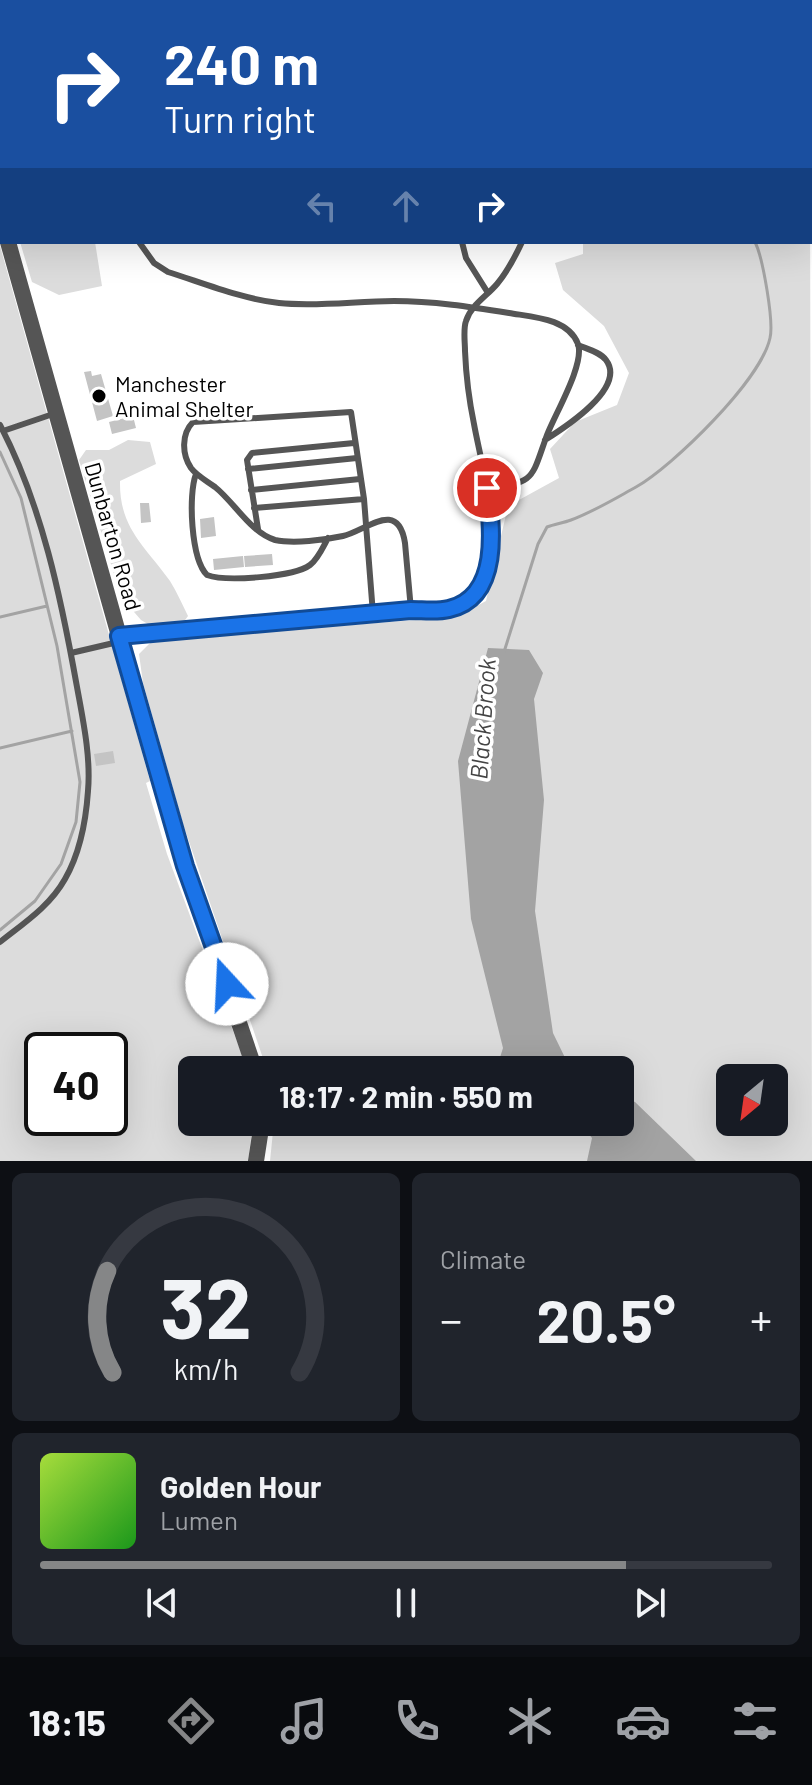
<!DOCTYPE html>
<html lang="en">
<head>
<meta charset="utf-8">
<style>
	body { margin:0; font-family:Barlow,sans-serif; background:#20242c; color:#f1f3f6; height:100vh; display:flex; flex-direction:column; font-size:30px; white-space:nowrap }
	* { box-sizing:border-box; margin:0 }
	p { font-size:26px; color:#9ea1a6 }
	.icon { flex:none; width:44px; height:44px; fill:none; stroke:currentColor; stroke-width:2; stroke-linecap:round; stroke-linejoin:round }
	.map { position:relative; height:1161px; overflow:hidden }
	.panel { display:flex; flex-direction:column; gap:12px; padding:12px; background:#0d0f14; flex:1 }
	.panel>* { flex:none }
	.top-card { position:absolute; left:0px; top:0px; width:812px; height:244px; box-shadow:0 8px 32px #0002; background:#1a4fa0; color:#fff; overflow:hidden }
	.needle { width:52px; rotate:209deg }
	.buttons { position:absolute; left:716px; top:1064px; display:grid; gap:16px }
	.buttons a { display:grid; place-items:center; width:72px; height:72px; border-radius:12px; background:#171b24; box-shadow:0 8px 32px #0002; font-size:40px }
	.speed { position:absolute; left:24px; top:1032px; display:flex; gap:16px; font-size:40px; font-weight:700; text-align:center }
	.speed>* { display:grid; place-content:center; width:104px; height:104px; border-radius:50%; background:#171b24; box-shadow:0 8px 32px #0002; line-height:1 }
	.speed .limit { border:4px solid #111; border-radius:12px; background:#fff; color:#111 }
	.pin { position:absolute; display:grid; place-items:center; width:68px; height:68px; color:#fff; margin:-34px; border:4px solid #fff; border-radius:50%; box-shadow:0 2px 8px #0007 }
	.me { position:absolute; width:88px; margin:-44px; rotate:340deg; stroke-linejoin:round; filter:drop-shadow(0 0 6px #0008) }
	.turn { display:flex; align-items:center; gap:28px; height:168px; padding:0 32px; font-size:36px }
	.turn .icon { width:104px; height:104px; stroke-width:2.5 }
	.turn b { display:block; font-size:56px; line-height:68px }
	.lanes { display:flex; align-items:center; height:76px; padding:0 32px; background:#0003; justify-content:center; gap:40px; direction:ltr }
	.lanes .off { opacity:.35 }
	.big { font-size:60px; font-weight:700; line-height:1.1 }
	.panel .card { flex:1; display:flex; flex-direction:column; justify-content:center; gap:12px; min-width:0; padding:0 28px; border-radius:12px; background:#20242c }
	.panel .dial { align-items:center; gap:0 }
	.dial svg { height:208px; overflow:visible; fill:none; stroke:#363941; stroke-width:7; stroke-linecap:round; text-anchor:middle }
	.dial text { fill:#f1f3f6; stroke:none }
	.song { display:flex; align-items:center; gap:24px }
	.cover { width:96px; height:96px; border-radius:12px; background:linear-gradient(135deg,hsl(80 70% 55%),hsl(120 70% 35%)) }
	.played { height:8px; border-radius:4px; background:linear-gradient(90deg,#858687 80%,#363941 80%) }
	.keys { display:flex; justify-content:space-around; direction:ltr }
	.heat { display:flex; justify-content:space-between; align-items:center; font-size:44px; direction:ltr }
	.panel .tiles { flex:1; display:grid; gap:12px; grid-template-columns:1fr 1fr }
	.card:last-child { grid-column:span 2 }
	.trip { position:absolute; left:178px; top:1056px; width:456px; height:80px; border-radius:12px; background:#171b24; box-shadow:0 8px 32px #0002; font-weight:700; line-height:80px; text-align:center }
	.tab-bar { display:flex; height:128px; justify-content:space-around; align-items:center; background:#090b0e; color:#9ea1a6 }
	.tab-bar .icon { width:56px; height:56px }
	.tab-bar .active { color:#858687 }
	.tab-bar b { font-size:36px; color:#f1f3f6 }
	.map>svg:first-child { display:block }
</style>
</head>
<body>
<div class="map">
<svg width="812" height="1161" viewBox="0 0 812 1161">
	<rect width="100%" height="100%" fill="#fff"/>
	<path fill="#dcdcdc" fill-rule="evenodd" d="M8 0H476L477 2H13Z
		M810 163 812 1161H270L274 1122H620V1070H267L183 824 143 683 139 654 153 640 456 617 486 601 508 506 559 478 550 449 575 422 617 405 629 373 604 326 563 290 555 263 583 254V242H810ZM730 1078H774V1122H730Z
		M20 242H95L102 286 59 295 32 282Z
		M0 246 150 781 146 783 167 854 242 1055 245 1070H192V1122H253L248 1161H0ZM42 1050H110V1118H42Z
		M128 440 150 442 156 464 120 481C119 528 145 546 170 581 177 592 182 604 188 616L183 623 153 627 141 620 121 597 79 460 86 450H109Z"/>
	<path fill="#a3a3a3" d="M488 648 529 650 543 673 534 699 544 800 535 911 553 1033 571 1070H496L503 1048 471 919 458 761Z
		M620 1095 635 1102 696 1161H587L592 1138 579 1122H620Z"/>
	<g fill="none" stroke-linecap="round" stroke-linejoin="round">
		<path stroke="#a3a3a3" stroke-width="3" d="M165 0V2
			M0 452 21 498 57 646 80 782 76 822 61 864 35 901 0 930
			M0 617 47 606
			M504 652 538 544 547 527C555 524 563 523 571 520 593 512 616 498 636 487 673 466 761 380 770 338 774 322 763 258 755 242
			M0 748 72 731"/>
	</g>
	<path fill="#c4c4c4" d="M91 371 92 376 101 374 113 416 97 421 84 372Z
		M133 416 136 428 112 434 109 422Z
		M140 503H149L151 522 141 523Z
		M214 517 216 536 201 538 200 519Z
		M272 554 273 565 245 567 244 556Z
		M243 556 244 567 214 570 213 559Z
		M113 751 115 763 96 766 94 754Z"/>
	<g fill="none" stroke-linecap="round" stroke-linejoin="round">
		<path stroke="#555" stroke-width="6" d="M139 242 154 263 168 272C203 283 242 299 279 303 317 307 356 301 394 301 433 301 471 307 509 313 532 317 568 318 578 344 585 364 555 414 547 435 531 479 536 483 487 488
			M462 242 466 258 488 293
			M0 425C42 505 61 598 77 687 83 720 91 757 88 791 86 820 80 853 65 879 50 906 24 923 0 942
			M3 431 56 413
			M545 440C564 428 627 388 606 360 600 352 587 349 578 345
			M248 469 357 458
			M196 474C188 495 191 559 207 575 226 582 294 577 310 565 318 559 323 547 328 538
			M251 490 360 479
			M254 508 364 499
			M258 529 247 460 252 453 354 443
			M373 614 364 499 351 412 193 422C181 434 182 455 191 468 197 476 207 481 215 487 234 502 251 533 275 540 294 544 324 540 343 536 366 531 398 498 405 543L411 610
			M120 636 441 610C522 597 483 475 474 424 469 400 466 375 465 351 465 342 463 329 466 321 471 305 487 296 497 284 508 271 515 257 522 242
			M71 653 118 642"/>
		<path stroke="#555" stroke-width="12" d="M584 0 586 2
			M810 82 812 84"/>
		<path stroke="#555" stroke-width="16" d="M0 213 2 220
			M8 242 174 831 255 1070
			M256 1161 262 1122"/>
	</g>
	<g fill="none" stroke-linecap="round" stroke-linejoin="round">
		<defs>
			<path id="route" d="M227 984 185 866 119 636 411 610C423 610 437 612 449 609 501 597 492 527 487 488"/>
		</defs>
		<use href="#route" stroke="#114b97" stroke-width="20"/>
		<use href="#route" stroke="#1a73e8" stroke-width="14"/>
	</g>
	<circle fill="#000" stroke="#fff" stroke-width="3" cx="99" cy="396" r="8"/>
	<g text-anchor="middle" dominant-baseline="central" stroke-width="7" stroke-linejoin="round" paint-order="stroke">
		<g font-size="22" fill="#000" stroke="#fff" text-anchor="start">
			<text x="115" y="383">Manchester<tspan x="115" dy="25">Animal Shelter</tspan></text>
		</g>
		<g font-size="22" fill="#000" stroke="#fff">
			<text transform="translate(114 536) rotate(74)">Dunbarton Road</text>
		</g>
		<g font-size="24" font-style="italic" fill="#444" stroke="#fff">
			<text transform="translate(482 719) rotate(-86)">Black Brook</text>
		</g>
	</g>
</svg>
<div class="buttons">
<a><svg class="needle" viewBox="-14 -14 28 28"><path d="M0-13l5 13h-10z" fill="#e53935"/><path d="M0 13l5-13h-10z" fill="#9ea1a6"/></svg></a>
</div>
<div class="speed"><div class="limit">40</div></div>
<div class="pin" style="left:487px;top:488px;background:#d93025"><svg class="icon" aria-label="arrive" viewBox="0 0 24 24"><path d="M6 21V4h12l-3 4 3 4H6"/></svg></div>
<svg class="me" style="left:227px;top:984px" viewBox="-20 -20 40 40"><circle r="19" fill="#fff"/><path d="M0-13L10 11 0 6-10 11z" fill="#1a73e8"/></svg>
<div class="trip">18:17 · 2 min · 550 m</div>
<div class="top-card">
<div class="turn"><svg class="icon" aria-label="right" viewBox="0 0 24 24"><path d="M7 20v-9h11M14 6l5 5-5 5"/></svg><div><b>240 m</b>Turn right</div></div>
<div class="lanes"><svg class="icon off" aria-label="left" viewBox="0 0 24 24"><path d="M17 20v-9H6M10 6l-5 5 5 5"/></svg><svg class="icon off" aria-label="ahead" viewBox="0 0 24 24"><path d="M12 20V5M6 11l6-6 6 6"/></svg><svg class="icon" aria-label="right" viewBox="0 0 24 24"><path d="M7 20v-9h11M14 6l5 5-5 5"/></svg></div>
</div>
</div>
<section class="panel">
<div class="tiles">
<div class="card dial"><svg viewBox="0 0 100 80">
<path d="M14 69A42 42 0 1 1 86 69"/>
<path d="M14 69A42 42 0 0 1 12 30" stroke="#858687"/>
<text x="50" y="56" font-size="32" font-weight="700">32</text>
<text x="50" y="72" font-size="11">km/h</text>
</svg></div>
<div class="card"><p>Climate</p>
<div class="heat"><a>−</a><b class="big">20.5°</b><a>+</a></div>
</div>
<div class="card">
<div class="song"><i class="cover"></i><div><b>Golden Hour</b><p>Lumen</p></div></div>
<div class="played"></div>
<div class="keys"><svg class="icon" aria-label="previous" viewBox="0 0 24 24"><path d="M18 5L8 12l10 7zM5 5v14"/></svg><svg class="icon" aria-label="pause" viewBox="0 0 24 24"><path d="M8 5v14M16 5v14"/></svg><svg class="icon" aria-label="next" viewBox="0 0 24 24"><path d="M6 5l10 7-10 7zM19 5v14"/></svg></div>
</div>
</div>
</section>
<nav class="tab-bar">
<b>18:15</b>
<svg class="icon active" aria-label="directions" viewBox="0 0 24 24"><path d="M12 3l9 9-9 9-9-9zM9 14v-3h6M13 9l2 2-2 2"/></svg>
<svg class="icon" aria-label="music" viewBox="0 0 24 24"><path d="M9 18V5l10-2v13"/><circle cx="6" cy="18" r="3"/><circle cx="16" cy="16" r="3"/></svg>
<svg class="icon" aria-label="phone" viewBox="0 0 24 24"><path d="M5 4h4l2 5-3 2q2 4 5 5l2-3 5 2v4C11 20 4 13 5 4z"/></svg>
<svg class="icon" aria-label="climate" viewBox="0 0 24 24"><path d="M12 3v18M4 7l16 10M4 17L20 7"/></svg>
<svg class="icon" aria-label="car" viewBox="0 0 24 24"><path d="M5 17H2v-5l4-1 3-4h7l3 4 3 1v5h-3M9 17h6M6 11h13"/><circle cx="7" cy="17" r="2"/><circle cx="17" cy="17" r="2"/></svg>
<svg class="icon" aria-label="filters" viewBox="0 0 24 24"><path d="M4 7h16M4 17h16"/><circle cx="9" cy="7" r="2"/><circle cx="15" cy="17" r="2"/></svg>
</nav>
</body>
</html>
